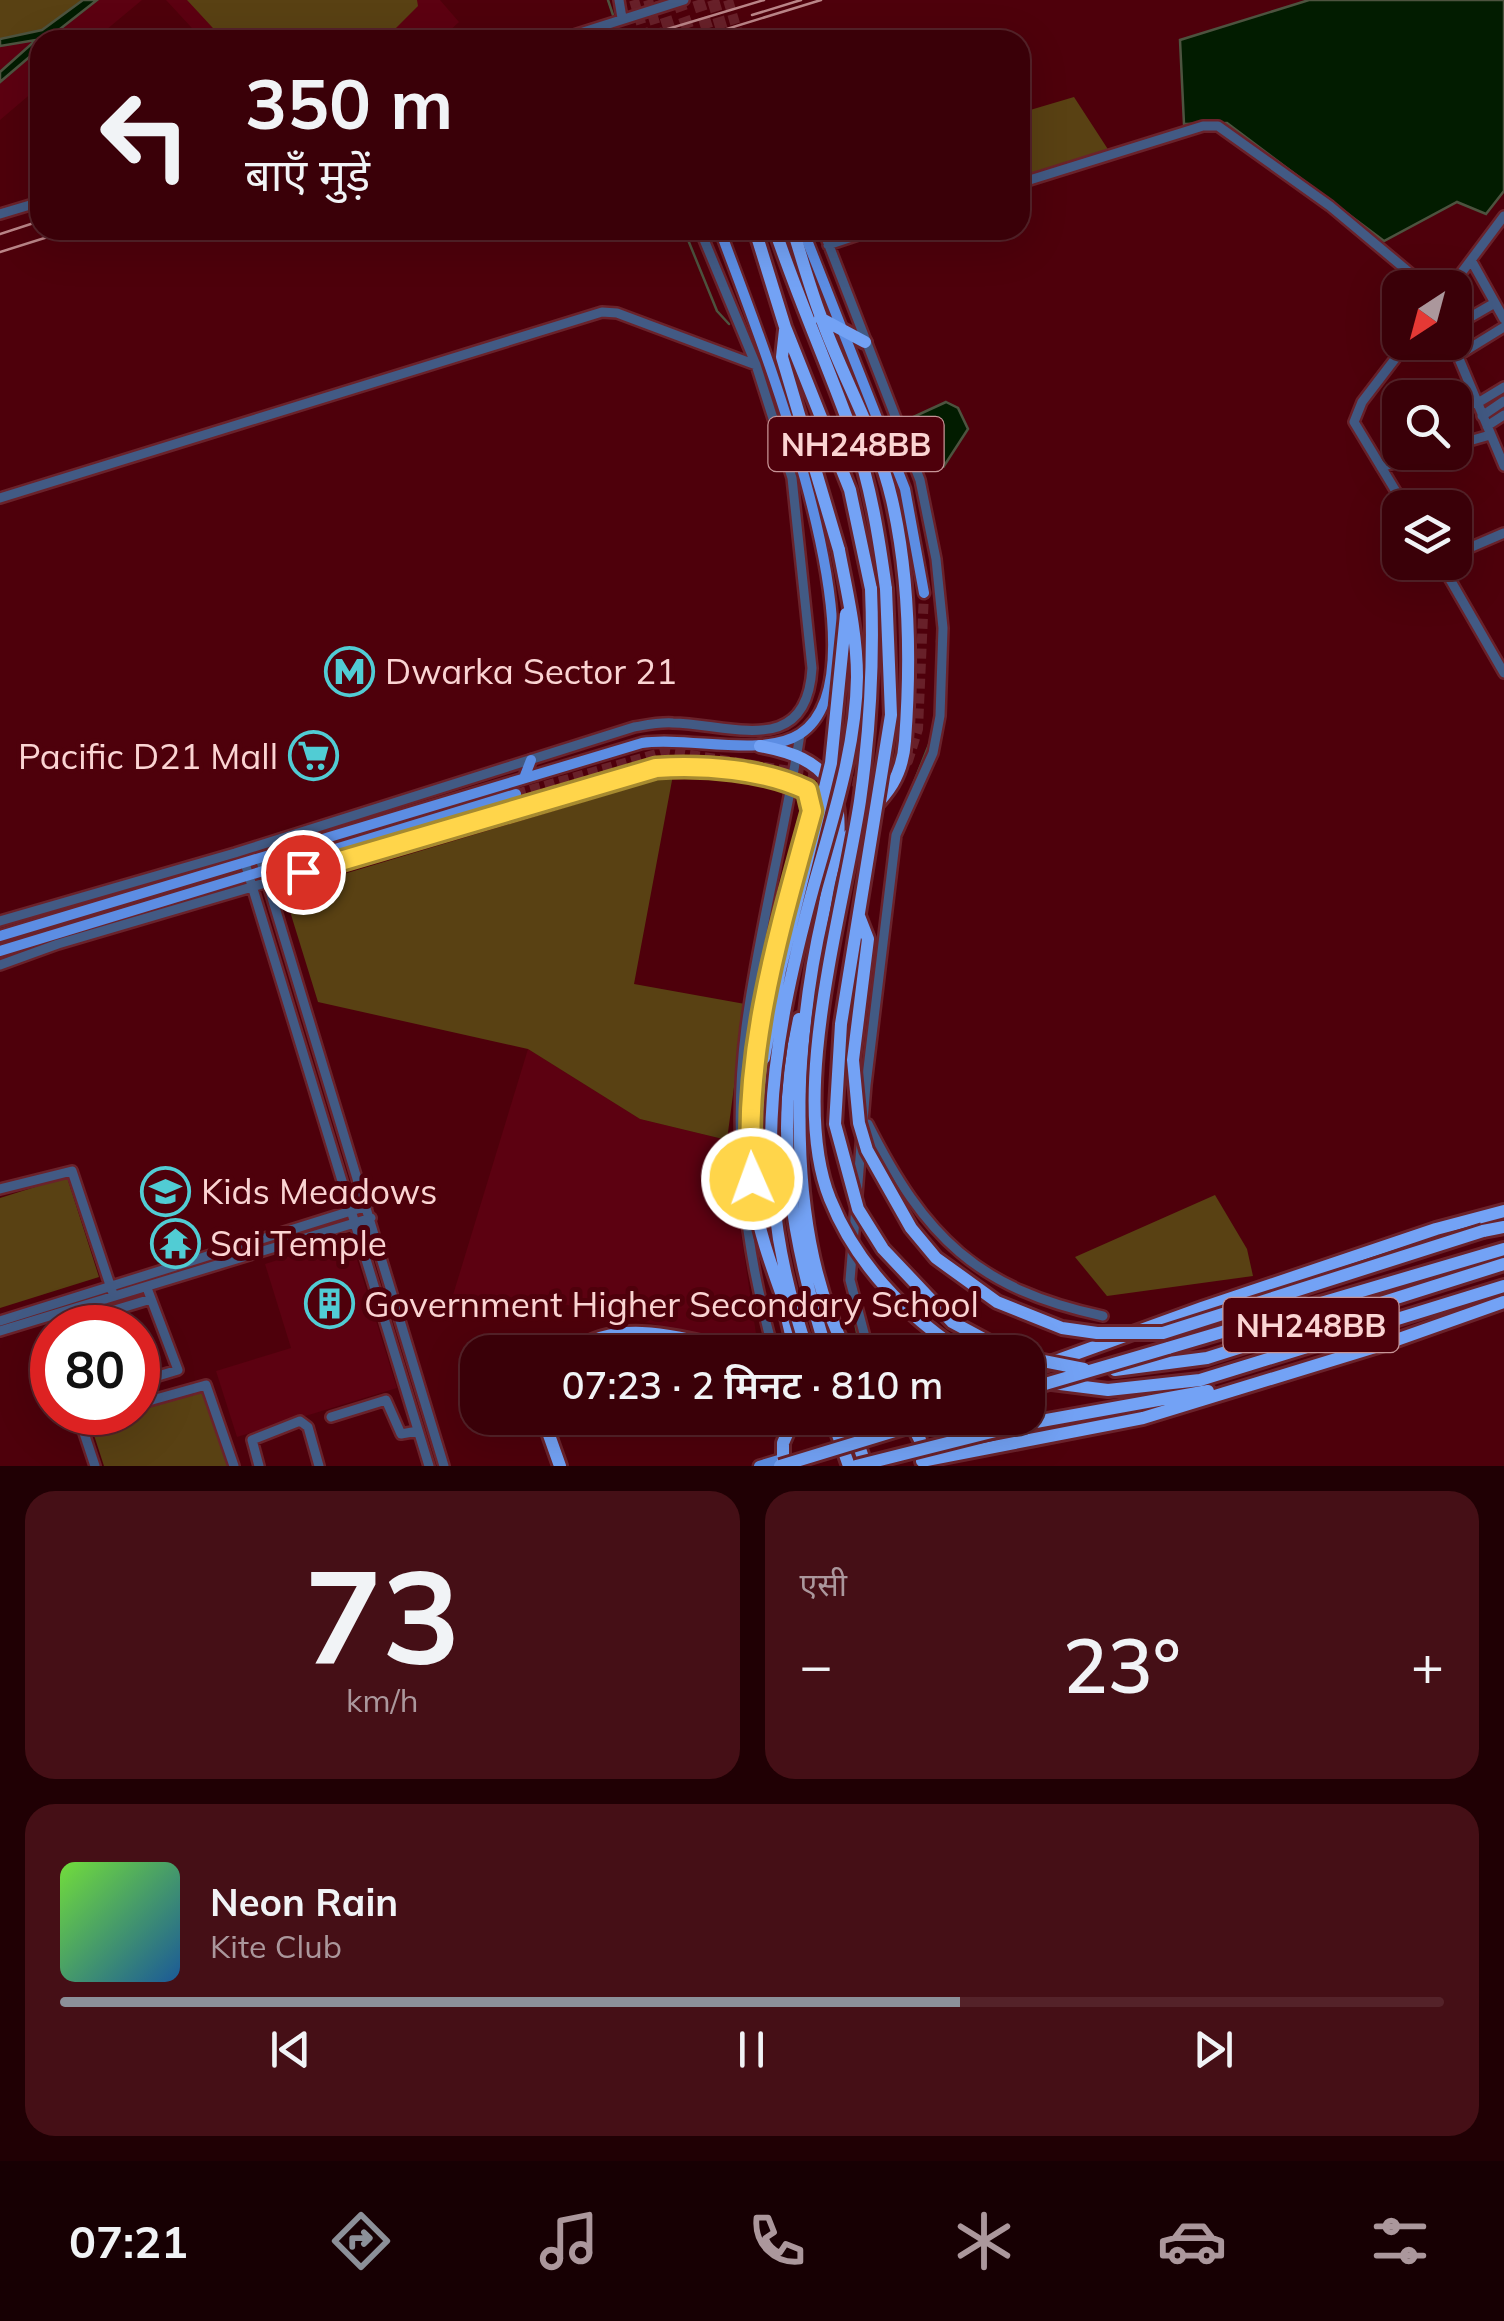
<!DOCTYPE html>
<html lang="hi">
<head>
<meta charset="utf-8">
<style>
	body { margin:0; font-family:Mulish,"Noto Sans Devanagari",sans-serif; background:#450f16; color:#f1f3f6; height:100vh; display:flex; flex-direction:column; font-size:38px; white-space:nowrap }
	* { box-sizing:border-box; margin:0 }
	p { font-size:32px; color:#ab979c }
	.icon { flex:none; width:55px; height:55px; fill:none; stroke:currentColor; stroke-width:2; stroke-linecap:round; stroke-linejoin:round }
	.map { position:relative; height:1466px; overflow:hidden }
	.details { display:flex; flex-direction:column; gap:25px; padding:25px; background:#200004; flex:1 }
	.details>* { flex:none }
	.top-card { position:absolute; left:30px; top:30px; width:1000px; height:210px; border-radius:30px; box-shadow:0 10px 40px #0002,0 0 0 2px #542229; background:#3a0008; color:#f1f3f6; overflow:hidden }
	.needle { width:65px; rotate:216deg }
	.tools { position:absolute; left:1382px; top:270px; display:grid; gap:20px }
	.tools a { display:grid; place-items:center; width:90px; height:90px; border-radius:20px; background:#3a0008; box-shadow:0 10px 40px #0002,0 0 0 2px #542229; font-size:50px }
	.speed { position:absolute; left:30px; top:1305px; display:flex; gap:20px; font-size:50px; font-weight:700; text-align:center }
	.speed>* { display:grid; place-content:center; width:130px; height:130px; border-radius:50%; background:#3a0008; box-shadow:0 10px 40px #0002,0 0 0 2px #542229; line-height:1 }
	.speed .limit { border:15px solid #d22; background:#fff; color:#111 }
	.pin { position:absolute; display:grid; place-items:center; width:85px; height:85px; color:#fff; margin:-42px; border:5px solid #fff; border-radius:50%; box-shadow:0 2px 10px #0007 }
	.me { position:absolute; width:110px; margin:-55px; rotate:358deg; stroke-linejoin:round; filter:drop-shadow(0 0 8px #0008) }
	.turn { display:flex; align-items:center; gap:35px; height:210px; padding:0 50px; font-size:45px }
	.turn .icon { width:130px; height:130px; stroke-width:2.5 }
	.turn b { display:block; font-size:70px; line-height:85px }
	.big { font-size:75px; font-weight:600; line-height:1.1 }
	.details .card { flex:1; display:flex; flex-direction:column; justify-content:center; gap:15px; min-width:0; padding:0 35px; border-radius:30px; background:#450f16 }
	.details .dial { align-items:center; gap:0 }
	.dial b { font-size:130px; line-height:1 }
	.song { display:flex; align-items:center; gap:30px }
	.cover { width:120px; height:120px; border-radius:15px; background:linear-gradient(135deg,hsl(100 70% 55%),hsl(210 70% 35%)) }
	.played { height:10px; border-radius:5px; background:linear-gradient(90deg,#8c9099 65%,#542229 65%) }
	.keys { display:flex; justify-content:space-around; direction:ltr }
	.heat { display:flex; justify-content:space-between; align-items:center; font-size:55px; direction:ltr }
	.details .tiles { flex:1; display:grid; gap:25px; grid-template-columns:1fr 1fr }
	.card:last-child { grid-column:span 2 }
	.trip { position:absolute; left:460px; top:1335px; width:585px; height:100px; border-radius:30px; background:#3a0008; box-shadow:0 10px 40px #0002,0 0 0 2px #542229; font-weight:600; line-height:100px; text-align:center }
	.tab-bar { display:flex; height:160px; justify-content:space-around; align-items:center; background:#170003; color:#ab979c }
	.tab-bar .icon { width:70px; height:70px }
	.tab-bar .selected { color:#8c9099 }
	.tab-bar b { font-size:45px; color:#f1f3f6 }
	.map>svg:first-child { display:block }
</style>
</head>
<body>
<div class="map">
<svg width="1504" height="1466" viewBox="0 0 1504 1466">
	<rect width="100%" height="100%" fill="#4e000b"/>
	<path fill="#5c0111" d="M0 0H142L94 40H40V86L0 120Z
		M166 0H440L459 22 444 36 426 29 407 40H203Z
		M528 1049 640 1119 727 1140 758 1347 540 1299 453 1295Z
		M350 1237 397 1388 237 1437 216 1371 291 1348 265 1264Z"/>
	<path fill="#594113" d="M0 0H83L42 30 0 39Z
		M187 0H417L418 6 384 40H224Z
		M1074 97 1111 154 1020 182V113Z
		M673 775 634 984 745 1004 727 1140 640 1119 528 1049 318 1002 284 892Z
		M67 1177 99 1277 0 1308V1198Z
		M1215 1195 1247 1249 1253 1276 1107 1296 1075 1257Z
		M205 1390 229 1466H104L91 1426Z"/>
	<path fill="#021c00" stroke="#4d533f" stroke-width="2.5" d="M83 0H97L60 29 63 33 40 40V48L0 82V72L36 40 0 46V39L42 30Z
		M1309 0H1504V191L1486 214 1457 202 1384 241 1227 123 1184 124 1180 40Z
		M946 402 958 408 968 429 944 466 911 418Z"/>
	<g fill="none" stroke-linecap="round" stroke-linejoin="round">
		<path stroke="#4d533f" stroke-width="2.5" d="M608 0 613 15
			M617 26 619 33
			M684 230 717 311 729 324
			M937 642 938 627
			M908 797 930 742
			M867 1042 891 841
			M847 1284 861 1352"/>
		<path stroke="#682029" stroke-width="10" stroke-dasharray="10 5" stroke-linecap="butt" d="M634 0 646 40
			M648 0 660 40
			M728 0 740 40
			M516 794 667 751 857 782 892 774 908 761 918 729 924 593"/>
		<path stroke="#682029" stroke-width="12" stroke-dasharray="12 6" stroke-linecap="butt" d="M660 0 673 40
			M678 0 692 40
			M698 0 711 40
			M713 0 725 40"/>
		<defs>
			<path id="minor" d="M619 0 622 18
				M558 40 684 0
				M1020 183 1203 126H1218L1330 206 1428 288
				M0 214 40 202
				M823 230 920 480 936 559 943 628 940 716 933 753 896 835 866 1085 850 1280 869 1352
				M828 245 873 230
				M1471 260 1504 319
				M1450 288 1504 216
				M1455 326 1493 304
				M1452 342 1504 466
				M1457 356 1504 327
				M1476 404 1504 387
				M1482 416 1504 401
				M1487 426 1504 415
				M1455 445 1490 435
				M1381 467 1431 452
				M0 498 602 312 617 313 756 365
				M1406 508 1354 422 1362 402 1408 342
				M1455 554 1504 533
				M1440 562 1504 673
				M260 858 444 1466
				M245 863 429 1466
				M0 921 235 853 634 727C646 725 660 722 673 723 731 724 807 759 812 668L792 478 756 365 700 230
				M0 965 58 944 656 768 690 765 790 782
				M868 1124C925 1237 977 1289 1103 1316
				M0 1189 72 1171 112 1291
				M0 1321 367 1206
				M55 1328 151 1299
				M0 1331 371 1218
				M774 1352C744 1248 732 1136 746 1027 759 929 785 832 800 734
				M138 1382 178 1370 147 1288
				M138 1404 206 1385 234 1466
				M77 1412 95 1466
				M331 1417 386 1400 401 1434 418 1431
				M80 1421 109 1412
				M259 1466 252 1440 300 1421 308 1427 319 1466"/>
			<path id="major" d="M803 230 905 489 924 593
				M524 778 531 760
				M0 936 642 743C687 736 763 758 800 734 897 671 752 319 720 230
				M0 951 516 794
				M759 1466 782 1459"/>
			<path id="highway" d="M755 230 785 327 850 490 871 589
				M775 230C799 301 829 368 854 438 871 486 879 538 886 589
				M793 230C802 259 810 288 821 317 843 379 877 435 892 500 910 579 911 660 905 741 901 801 859 809 837 856 829 873 827 896 823 914 793 1043 783 1232 847 1352
				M820 318 865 342
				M785 330 782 357 839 550
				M760 746C830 759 844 786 837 855
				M790 782 807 790 812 802 791 888
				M799 1019C773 1134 792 1243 827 1352
				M764 1058 759 1162 770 1248
				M1483 1231 1504 1227
				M782 1296 795 1352
				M1168 1348 1504 1249
				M574 1352C620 1315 690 1341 742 1352
				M1115 1370 1207 1358 1504 1264
				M1028 1371 1202 1308 1436 1229 1504 1211
				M1028 1380 1108 1390 1200 1380 1504 1286
				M543 1418 560 1466
				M832 1418 849 1466
				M849 1418 866 1466
				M909 1418 920 1440 922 1457
				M921 1423 938 1418
				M1019 1425 1208 1391
				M922 1461 1143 1418 1385 1344 1504 1302
				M783 1466V1443L794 1418"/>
		</defs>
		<use href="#minor" stroke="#6a222b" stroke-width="14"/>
		<use href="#major" stroke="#6a222b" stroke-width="15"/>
		<use href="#highway" stroke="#6a222b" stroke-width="18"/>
		<use href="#minor" stroke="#425a84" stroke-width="9"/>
		<use href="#major" stroke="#5c8de3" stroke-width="10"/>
		<use href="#highway" stroke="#73a2f5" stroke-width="12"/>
		<path stroke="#bb8588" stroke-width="2.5" d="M752 15 801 0
			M631 40 764 0
			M691 40 821 0
			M0 234 40 221
			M0 252 70 230"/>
		<defs>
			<path id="highway-bridge" d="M871 589C874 661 870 730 860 801 843 912 788 1095 830 1199 856 1264 905 1314 962 1352
				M886 589 891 715 841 1024 835 1124 858 1209 883 1249 952 1322 1008 1352
				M859 916 868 939 853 1060 859 1123 867 1150 911 1228 936 1258 997 1302 1062 1328 1097 1333H1163L1483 1231
				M764 1058 780 970 831 763 846 614
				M785 1304C773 1270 760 1236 754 1200 736 1096 765 988 791 888
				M808 1352C749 1183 768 1054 814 885 833 817 856 748 857 677 857 634 847 592 839 550
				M1028 1358 1084 1369
				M1028 1389 1168 1348
				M780 1466 921 1423
				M856 1466 1019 1425"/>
		</defs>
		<use href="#highway-bridge" stroke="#6a222b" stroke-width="18" stroke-linecap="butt"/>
		<use href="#highway-bridge" stroke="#73a2f5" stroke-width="12"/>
	</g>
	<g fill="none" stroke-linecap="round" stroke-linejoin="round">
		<defs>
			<path id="route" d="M303 872 656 768C704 765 763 769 807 790L812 811C779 931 742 1053 752 1179"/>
		</defs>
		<use href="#route" stroke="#a68a30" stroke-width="25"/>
		<use href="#route" stroke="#ffd54a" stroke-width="18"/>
	</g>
	<defs>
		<symbol id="metro-ring" viewBox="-11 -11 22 22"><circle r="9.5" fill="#4e000b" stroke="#51ccd4" stroke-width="1.5"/><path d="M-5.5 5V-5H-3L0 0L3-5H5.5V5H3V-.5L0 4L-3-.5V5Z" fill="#51ccd4"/></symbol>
		<symbol id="supermarket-ring" viewBox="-11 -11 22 22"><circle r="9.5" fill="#4e000b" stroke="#51ccd4" stroke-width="1.5"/><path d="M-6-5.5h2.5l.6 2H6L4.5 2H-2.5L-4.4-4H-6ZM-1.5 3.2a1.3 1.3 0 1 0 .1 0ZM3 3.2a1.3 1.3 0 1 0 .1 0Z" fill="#51ccd4"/></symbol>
		<symbol id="school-ring" viewBox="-11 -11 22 22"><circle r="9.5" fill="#4e000b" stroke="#51ccd4" stroke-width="1.5"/><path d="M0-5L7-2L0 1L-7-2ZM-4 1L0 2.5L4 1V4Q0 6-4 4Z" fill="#51ccd4"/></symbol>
		<symbol id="temple-ring" viewBox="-11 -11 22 22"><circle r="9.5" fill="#4e000b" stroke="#51ccd4" stroke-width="1.5"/><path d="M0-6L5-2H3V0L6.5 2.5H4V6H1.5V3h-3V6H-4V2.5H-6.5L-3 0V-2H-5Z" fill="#51ccd4"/></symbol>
		<symbol id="building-ring" viewBox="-11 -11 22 22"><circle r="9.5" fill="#4e000b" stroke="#51ccd4" stroke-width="1.5"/><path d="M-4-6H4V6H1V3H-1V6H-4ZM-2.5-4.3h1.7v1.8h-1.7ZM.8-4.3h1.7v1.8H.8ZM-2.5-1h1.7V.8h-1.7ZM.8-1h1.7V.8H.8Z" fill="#51ccd4"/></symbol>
	</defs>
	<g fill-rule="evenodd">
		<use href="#metro-ring" x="322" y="644" width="55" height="55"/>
		<use href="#supermarket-ring" x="286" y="728" width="55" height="55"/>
		<use href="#school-ring" x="138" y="1164" width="55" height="55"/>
		<use href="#temple-ring" x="148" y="1216" width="55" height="55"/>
		<use href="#building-ring" x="302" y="1276" width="55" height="55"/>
	</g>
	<g text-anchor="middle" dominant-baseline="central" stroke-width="10" stroke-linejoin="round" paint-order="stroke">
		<g fill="#4e000b" stroke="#c79497" stroke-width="2.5">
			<rect x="768.5" y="417" width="175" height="54" rx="8"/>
			<rect x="1223.5" y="1298" width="175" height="54" rx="8"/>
		</g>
		<g font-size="32" font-weight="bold" fill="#fbd4d3">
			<text x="856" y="444">NH248BB</text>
			<text x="1311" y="1325">NH248BB</text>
		</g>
		<g font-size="35" fill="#fbd4d3" stroke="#4e000b" text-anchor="start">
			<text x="385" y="671">Dwarka Sector 21</text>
			<text x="278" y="756" text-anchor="end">Pacific D21 Mall</text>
			<text x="201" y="1191">Kids Meadows</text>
			<text x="210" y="1243">Sai Temple</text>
			<text x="364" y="1304">Government Higher Secondary School</text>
		</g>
	</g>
</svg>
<div class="tools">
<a><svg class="needle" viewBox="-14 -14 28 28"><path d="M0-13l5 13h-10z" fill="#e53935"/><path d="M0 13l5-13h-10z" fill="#ab979c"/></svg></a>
<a><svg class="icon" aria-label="search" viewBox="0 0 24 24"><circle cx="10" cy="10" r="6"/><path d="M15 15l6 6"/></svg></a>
<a><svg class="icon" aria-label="layers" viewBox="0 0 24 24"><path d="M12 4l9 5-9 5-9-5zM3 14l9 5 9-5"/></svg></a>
</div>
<div class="speed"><div class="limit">80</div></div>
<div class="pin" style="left:303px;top:872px;background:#d93025"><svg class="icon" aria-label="arrive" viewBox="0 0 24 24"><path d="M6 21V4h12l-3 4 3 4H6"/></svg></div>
<svg class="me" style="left:752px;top:1179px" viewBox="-20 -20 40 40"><circle r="17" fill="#ffd54a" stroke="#fff" stroke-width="3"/><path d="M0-11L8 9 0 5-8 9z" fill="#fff"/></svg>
<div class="trip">07:23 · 2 मिनट · 810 m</div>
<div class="top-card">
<div class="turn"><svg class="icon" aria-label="left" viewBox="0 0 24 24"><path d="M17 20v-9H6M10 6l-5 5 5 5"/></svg><div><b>350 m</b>बाएँ मुड़ें</div></div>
</div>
</div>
<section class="details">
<div class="tiles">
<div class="card dial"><b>73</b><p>km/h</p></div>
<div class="card"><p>एसी</p>
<div class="heat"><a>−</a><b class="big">23°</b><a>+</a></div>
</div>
<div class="card">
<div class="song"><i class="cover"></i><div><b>Neon Rain</b><p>Kite Club</p></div></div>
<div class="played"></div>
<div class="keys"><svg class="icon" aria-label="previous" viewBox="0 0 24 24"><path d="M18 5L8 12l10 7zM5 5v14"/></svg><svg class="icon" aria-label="pause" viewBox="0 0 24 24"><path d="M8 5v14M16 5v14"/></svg><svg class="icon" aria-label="next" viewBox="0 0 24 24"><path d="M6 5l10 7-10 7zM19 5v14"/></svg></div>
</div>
</div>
</section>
<nav class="tab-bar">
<b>07:21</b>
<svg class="icon selected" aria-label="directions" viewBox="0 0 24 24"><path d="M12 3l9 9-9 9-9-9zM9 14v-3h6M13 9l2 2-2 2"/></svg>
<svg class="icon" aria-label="music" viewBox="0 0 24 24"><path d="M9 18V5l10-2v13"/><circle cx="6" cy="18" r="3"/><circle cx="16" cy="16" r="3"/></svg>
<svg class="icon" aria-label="phone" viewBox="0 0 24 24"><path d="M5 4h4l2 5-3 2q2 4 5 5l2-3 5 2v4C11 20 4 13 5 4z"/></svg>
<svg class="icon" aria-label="climate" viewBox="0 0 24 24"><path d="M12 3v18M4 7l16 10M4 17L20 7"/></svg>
<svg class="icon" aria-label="car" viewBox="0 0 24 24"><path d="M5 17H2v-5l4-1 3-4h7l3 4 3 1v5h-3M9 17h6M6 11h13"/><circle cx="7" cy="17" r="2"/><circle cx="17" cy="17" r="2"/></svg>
<svg class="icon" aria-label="filters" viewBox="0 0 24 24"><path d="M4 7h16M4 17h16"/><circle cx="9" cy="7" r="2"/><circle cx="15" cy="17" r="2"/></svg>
</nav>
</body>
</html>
